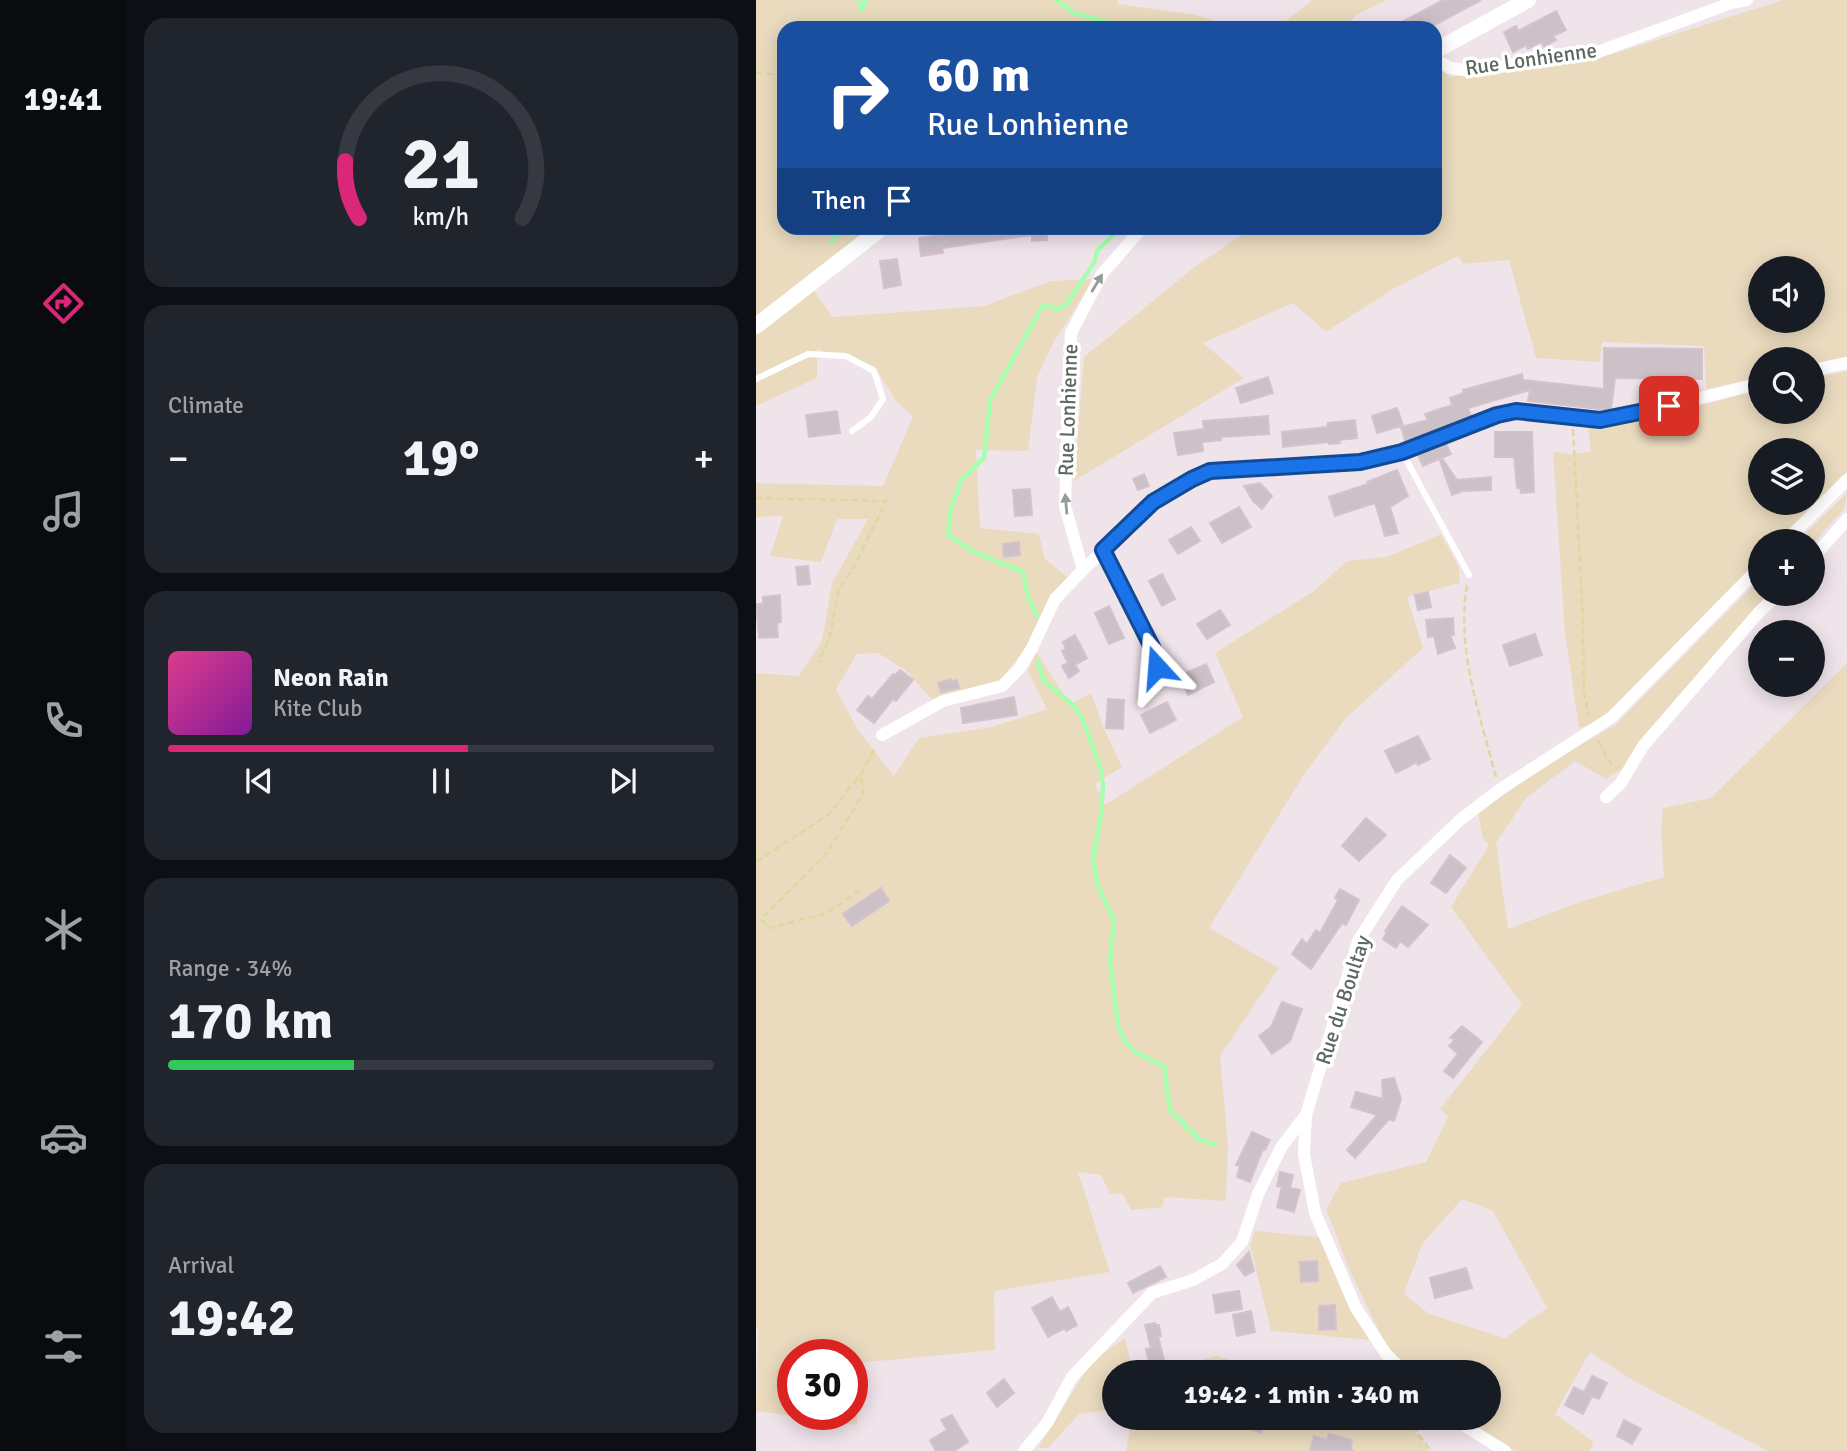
<!DOCTYPE html>
<html lang="en">
<head>
<meta charset="utf-8">
<style>
	body { margin:0; font-family:Signika,sans-serif; background:#20242c; color:#f1f3f6; height:100vh; display:flex; flex-direction:column; font-size:26px; white-space:nowrap }
	* { box-sizing:border-box; margin:0 }
	p { font-size:23px; color:#9ea1a6 }
	.icon { flex:none; width:38px; height:38px; fill:none; stroke:currentColor; stroke-width:2; stroke-linecap:round; stroke-linejoin:round }
	.map { position:relative; flex:1; overflow:hidden }
	.sheet { display:flex; flex-direction:column; gap:18px; padding:18px; background:#0d0f14; width:630px }
	.sheet>* { flex:none }
	.guide { position:absolute; left:21px; top:21px; width:665px; height:214px; border-radius:21px; box-shadow:0 4px 18px #0003; background:#1a4fa0; color:#fff; overflow:hidden }
	.controls { position:absolute; left:992px; top:256px; display:grid; gap:14px }
	.controls a { display:grid; place-items:center; width:77px; height:77px; border-radius:50%; background:#171b24; box-shadow:0 4px 18px #0003; font-size:35px }
	.speed { position:absolute; left:21px; top:1339px; display:flex; gap:14px; font-size:35px; font-weight:700; text-align:center }
	.speed>* { display:grid; place-content:center; width:91px; height:91px; border-radius:50%; background:#171b24; box-shadow:0 4px 18px #0003; line-height:1 }
	.speed .limit { border:10px solid #d22; background:#fff; color:#111 }
	.pin { position:absolute; display:grid; place-items:center; width:60px; height:60px; color:#fff; margin:-30px; border-radius:14px; box-shadow:0 4px 10px #0006 }
	.me { position:absolute; width:77px; margin:-38px; rotate:341deg; stroke-linejoin:round; filter:drop-shadow(0 0 5px #0008) }
	.turn { display:flex; align-items:center; gap:24px; height:147px; padding:0 35px; font-size:32px }
	.turn .icon { width:91px; height:91px; stroke-width:2.5 }
	.turn b { display:block; font-size:49px; line-height:60px }
	.then { display:flex; align-items:center; height:66px; padding:0 35px; background:#0003; gap:14px; font-size:26px }
	.big { font-size:52px; font-weight:700; line-height:1.1 }
	.sheet .card { flex:1; display:flex; flex-direction:column; justify-content:center; gap:10px; min-width:0; padding:0 24px; border-radius:21px; background:#20242c }
	.sheet .dial { align-items:center; gap:0 }
	.dial svg { height:182px; overflow:visible; fill:none; stroke:#363941; stroke-width:7; stroke-linecap:round; text-anchor:middle }
	.dial text { fill:#f1f3f6; stroke:none }
	.song { display:flex; align-items:center; gap:21px }
	.cover { width:84px; height:84px; border-radius:10px; background:linear-gradient(135deg,hsl(330 70% 55%),hsl(290 70% 35%)) }
	.played { height:7px; border-radius:4px; background:linear-gradient(90deg,#db2777 55%,#363941 55%) }
	.keys { display:flex; justify-content:space-around; direction:ltr }
	.heat { display:flex; justify-content:space-between; align-items:center; font-size:38px; direction:ltr }
	.charge { height:10px; border-radius:5px; background:linear-gradient(90deg,#34c759 34%,#363941 0) }
	.trip { position:absolute; left:346px; top:1360px; width:399px; height:70px; border-radius:35px; background:#171b24; box-shadow:0 4px 18px #0003; font-weight:700; line-height:70px; text-align:center }
	main { display:flex; flex:1; min-height:0 }
	.tab-bar { display:flex; flex-direction:column; width:126px; justify-content:space-around; align-items:center; background:#090b0e; color:#9ea1a6 }
	.tab-bar .icon { width:49px; height:49px }
	.tab-bar .on { color:#db2777 }
	.tab-bar b { font-size:32px; color:#f1f3f6 }
	.map>svg:first-child { display:block }
</style>
</head>
<body>
<main>
<nav class="tab-bar">
<b>19:41</b>
<svg class="icon on" aria-label="directions" viewBox="0 0 24 24"><path d="M12 3l9 9-9 9-9-9zM9 14v-3h6M13 9l2 2-2 2"/></svg>
<svg class="icon" aria-label="music" viewBox="0 0 24 24"><path d="M9 18V5l10-2v13"/><circle cx="6" cy="18" r="3"/><circle cx="16" cy="16" r="3"/></svg>
<svg class="icon" aria-label="phone" viewBox="0 0 24 24"><path d="M5 4h4l2 5-3 2q2 4 5 5l2-3 5 2v4C11 20 4 13 5 4z"/></svg>
<svg class="icon" aria-label="climate" viewBox="0 0 24 24"><path d="M12 3v18M4 7l16 10M4 17L20 7"/></svg>
<svg class="icon" aria-label="car" viewBox="0 0 24 24"><path d="M5 17H2v-5l4-1 3-4h7l3 4 3 1v5h-3M9 17h6M6 11h13"/><circle cx="7" cy="17" r="2"/><circle cx="17" cy="17" r="2"/></svg>
<svg class="icon" aria-label="filters" viewBox="0 0 24 24"><path d="M4 7h16M4 17h16"/><circle cx="9" cy="7" r="2"/><circle cx="15" cy="17" r="2"/></svg>
</nav>
<section class="sheet">
<div class="card dial"><svg viewBox="0 0 100 80">
<path d="M14 69A42 42 0 1 1 86 69"/>
<path d="M14 69A42 42 0 0 1 8 44" stroke="#db2777"/>
<text x="50" y="56" font-size="32" font-weight="700">21</text>
<text x="50" y="72" font-size="11">km/h</text>
</svg></div>
<div class="card"><p>Climate</p>
<div class="heat"><a>−</a><b class="big">19°</b><a>+</a></div>
</div>
<div class="card">
<div class="song"><i class="cover"></i><div><b>Neon Rain</b><p>Kite Club</p></div></div>
<div class="played"></div>
<div class="keys"><svg class="icon" aria-label="previous" viewBox="0 0 24 24"><path d="M18 5L8 12l10 7zM5 5v14"/></svg><svg class="icon" aria-label="pause" viewBox="0 0 24 24"><path d="M8 5v14M16 5v14"/></svg><svg class="icon" aria-label="next" viewBox="0 0 24 24"><path d="M6 5l10 7-10 7zM19 5v14"/></svg></div>
</div>
<div class="card"><p>Range · 34%</p><b class="big">170 km</b><div class="charge"></div></div>
<div class="card"><p>Arrival</p><b class="big">19:42</b></div>
</section>
<div class="map">
<svg width="1091" height="1451" viewBox="0 0 1091 1451">
	<rect width="100%" height="100%" fill="#f0e4eb"/>
	<path fill="#eadbbf" fill-rule="evenodd" d="M0 0H361L362 4 434 14 486 28H28V228H124L80 254 0 320Z
		M556 0H631L600 15 587 28H527L524 26Z
		M1027 0H1091V357L1057 365V359H1004V378L950 389 948 346 846 342 844 362 780 358 753 260 707 264 702 256 637 289 570 332 537 303 447 343 488 378 318 481 328 357 440 266 496 228H679V66L694 77 840 59ZM1004 268H1057V320H1004Z
		M338 279 296 345 281 378 272 451 220 450 224 528 283 534 289 559 314 579 271 646 244 681 177 700 148 669 122 653 101 654 80 689 102 730 138 776 163 738 236 727 291 709 272 672 280 652 314 704 335 693 348 729 366 767 339 784 349 805 487 717 459 653 558 591 591 561 631 557 685 534 703 568 704 583 651 597 667 648 589 719 549 773 453 928 523 968 464 1056 472 1147 470 1201 408 1197 407 1207 375 1210 366 1193 354 1194 345 1175 322 1172 354 1272 238 1291 239 1350 101 1363V1425L0 1411 2 1328 0 1327V673L43 676 66 641 76 583 112 519H81L65 562 14 556 27 516 0 517V483L127 486 157 417 140 401 118 366 61 349V378L0 406V335L58 291 77 317 228 306 295 281ZM37 1354H96V1414H37Z
		M1091 371V471L1021 541H1004V558L843 722 823 728 809 633 797 452 814 454 835 452 832 427 892 419 1004 390V411H1057V378ZM1004 450H1057V502H1004Z
		M1091 493 1088 509 1057 544V541H1042Z
		M1004 579V593H1012L869 767 850 779 819 761 770 798 740 843 752 929 827 901 908 877 905 830 907 808 955 798 1091 663V1451H1012L878 1381 834 1352 799 1414 838 1442 833 1451H759L704 1418H733V1372H654L633 1351 595 1274 570 1209 585 1183 670 1162 692 1117 684 1109 766 1005 695 907 733 845 727 838 722 814 781 770 859 725ZM706 1199 737 1211 791 1308 749 1338 673 1314 648 1294 666 1244Z
		M499 1231 563 1237 614 1340 515 1331 494 1245Z
		M369 1338 377 1372H359V1409L323 1414 292 1448H282L336 1361Z
		M461 1356 512 1372H400Z
		M376 1418H645L666 1440 672 1451H370Z"/>
	<g fill="none" stroke-linecap="round" stroke-linejoin="round">
		<path stroke="#a6ffae" stroke-width="4.5" d="M103 0 105 10 110 0
			M300 0 318 13 371 28
			M75 242 88 228
			M281 616 272 597 267 572 218 552 192 535 195 508 205 480 228 458 234 400 287 305 301 309 309 306 339 261 341 251 364 228
			M282 661 287 680 318 706 326 718 344 766 347 785 345 814 337 860 342 886 358 920 354 962 362 1025 369 1042 379 1052 408 1066 414 1111 427 1122 432 1130 439 1133 440 1138 459 1145"/>
	</g>
	<path fill="#cbc1c7" stroke="#d6c2cf" stroke-width="2" d="M687 0H725L673 28H635Z
		M800 11 810 30 797 36 800 40 788 47 785 42 772 49 770 45 757 52 748 32 760 26 762 31Z
		M232 228H275L276 235 186 248 187 253 165 256 163 238Z
		M276 228H291V240L276 241Z
		M141 259 145 285 128 288 124 261Z
		M848 348 946 349V379L859 378 855 409 852 410 772 401 774 390 712 408 715 416 655 439 649 440 645 427 672 420 669 414 696 405 694 398 708 393 707 390 766 374 767 380 848 389Z
		M512 377 517 393 485 403 480 388Z
		M641 408 647 425 621 433 616 416Z
		M81 411 84 433 53 437 50 415Z
		M512 416 513 434 465 437V440L446 442 447 451 422 455 418 433 448 429 447 421Z
		M599 420 601 438 583 440 584 443 573 444V442L527 447 526 432 571 427 572 423Z
		M739 432H776L778 492 765 493 764 487 761 488 758 457H739Z
		M690 444 695 454 667 466 662 455Z
		M687 460 701 480 735 477V490L707 491 696 495 684 461Z
		M641 470 652 496 634 507 642 533 629 536 619 503 579 516 573 497 612 484 611 482Z
		M388 474 393 486 382 490 377 479Z
		M504 483 516 496 506 509 497 501 488 486Z
		M274 489 276 515 259 516 257 490Z
		M483 507 495 527 466 543 454 523Z
		M435 527 444 541 422 554 413 540Z
		M263 542 264 555 248 557 247 544Z
		M52 566 54 584 42 585 40 567Z
		M406 574 419 599 406 606 393 581Z
		M672 592 675 607 662 610 659 595Z
		M24 595 25 622 21 623 22 637 3 638 0 604H7V597Z
		M353 606 368 638 353 644 339 613Z
		M464 610 474 625 451 639 441 624Z
		M697 618 698 635H694L699 648 682 654 678 636 672 637 670 620Z
		M779 634 786 655 754 666 747 645Z
		M319 635 331 658 319 665 323 671 313 678 306 666 312 663 306 651 310 649 307 642Z
		M450 664 458 682 432 695 423 676Z
		M144 670 157 680 140 701 137 699 118 723 101 710 112 696 116 699 137 674 139 675Z
		M195 679V682L201 680 203 688 185 692 182 683Z
		M258 697 261 715 207 723 205 708Z
		M352 699 368 700 367 729 350 728Z
		M411 702 420 720 394 733 385 715Z
		M662 736 674 759 662 765 661 762 640 773 629 751Z
		M610 818 630 835 603 861 586 846Z
		M694 855 710 868 690 893 675 883Z
		M125 888 133 901 96 926 87 914Z
		M584 889 603 900 590 925 586 923 555 969 536 954 546 939 551 944 560 930 564 933 582 900 579 898Z
		M646 906 672 925 652 947 644 941 640 948 627 939 631 932 629 931Z
		M526 1002 546 1009 534 1041 516 1054 503 1036 515 1027Z
		M706 1026 726 1042 697 1078 688 1071 702 1054 693 1046 699 1039 694 1038Z
		M638 1078 645 1099 638 1121 633 1119 599 1158 591 1150 621 1115 595 1107 600 1092 627 1099 626 1080Z
		M496 1132 514 1140 509 1150 507 1149 494 1182 481 1177 484 1166 480 1165Z
		M524 1172 537 1175 534 1188 544 1190 538 1212 521 1207 526 1187 521 1186Z
		M493 1252 498 1271 489 1276 481 1265Z
		M561 1261 562 1281 545 1282 544 1262Z
		M404 1266 410 1277 377 1293 372 1283Z
		M710 1268 716 1288 679 1298 674 1278Z
		M483 1291 486 1309 460 1313 457 1295Z
		M296 1297 304 1312 312 1307 321 1325 310 1331 309 1328 292 1337 276 1308Z
		M579 1305 580 1329 563 1330V1306Z
		M495 1311 499 1332 481 1336 477 1315Z
		M399 1323 400 1325H403L405 1336H402L410 1368 395 1372 390 1349 395 1348 389 1325Z
		M836 1376 851 1383 843 1399 831 1394 836 1396 827 1414 809 1405 818 1387 828 1392Z
		M248 1379 258 1393 241 1407 231 1393Z
		M196 1415 212 1442 198 1451H180L174 1440 191 1430 185 1420Z
		M493 1418H511L505 1433 489 1427Z
		M868 1420 885 1429 876 1444 861 1436Z
		M573 1434 596 1440 595 1449 597 1451H554L558 1436 571 1440Z"/>
	<g fill="none" stroke-linecap="round" stroke-linejoin="round">
		<path stroke="#ddd8a0" stroke-width="2.5" stroke-dasharray="7 3.5" stroke-linecap="butt" d="M0 73 28 75
			M817 429 827 622 828 694 833 715
			M0 498 130 501 98 567 83 588 74 636 63 662
			M711 585C700 649 724 715 740 777
			M842 741 858 769
			M0 862 73 814 105 774
			M104 890 71 913 13 928 5 919 68 857 107 794 105 774 120 747
			M650 1418 675 1451"/>
		<path stroke="#fff" stroke-width="6" d="M0 379 52 354 90 356 118 371 127 399 115 417 96 431
			M646 452 713 575"/>
		<path stroke="#fff" stroke-width="12" d="M679 59 694 68 716 71 842 52 975 3 991 0
			M1057 370 1091 363
			M1030 541 1091 480
			M347 550 396 647 401 667
			M1057 558 1091 519
			M327 570 309 506 315 333 346 274 386 228
			M126 735 187 701 246 686 263 669 276 648 299 599 327 570 397 502 436 479 454 471 604 462 646 452 741 416 760 411 844 420 893 411 1004 383
			M850 797 865 783 887 746 1005 610 1025 593
			M649 1372 630 1354 600 1308 559 1213 548 1154 550 1115 602 941 641 880 704 820 743 790 856 717 1004 567
			M696 1418 749 1451
			M268 1451 291 1423 316 1377 396 1293 437 1280 466 1264 486 1242 502 1194 526 1146 550 1115"/>
		<path stroke="#fff" stroke-width="16" d="M679 51 772 0
			M0 326 126 228"/>
	</g>
	<defs><path id="oneway-solid" d="M-6-.8H1V-3.2L6.5 0L1 3.2V.8H-6Z" transform="scale(1.75)"/></defs>
	<g fill="#959c96">
		<use href="#oneway-solid" transform="translate(341 283) rotate(-59)"/>
		<use href="#oneway-solid" transform="translate(310 504) rotate(-95)"/>
	</g>
	<g fill="none" stroke-linecap="round" stroke-linejoin="round">
		<defs>
			<path id="route" d="M401 667 396 647 347 550 397 502 436 479 454 471 604 462 646 452 741 415 760 411 844 420 913 406"/>
		</defs>
		<use href="#route" stroke="#114b97" stroke-width="18"/>
		<use href="#route" stroke="#1a73e8" stroke-width="12"/>
	</g>
	<g text-anchor="middle" dominant-baseline="central" stroke-width="7" stroke-linejoin="round" paint-order="stroke">
		<g font-size="21" fill="#5c675e" stroke="#fff">
			<text transform="translate(775 59) rotate(-8)">Rue Lonhienne</text>
			<text transform="translate(312 410) rotate(-88)">Rue Lonhienne</text>
			<text transform="translate(587 1000) rotate(-72)">Rue du Boultay</text>
		</g>
	</g>
</svg>
<div class="controls">
<a><svg class="icon" aria-label="sound" viewBox="0 0 24 24"><path d="M4 9h4l5-4v14l-5-4H4zM17 9q2 3 0 6"/></svg></a>
<a><svg class="icon" aria-label="search" viewBox="0 0 24 24"><circle cx="10" cy="10" r="6"/><path d="M15 15l6 6"/></svg></a>
<a><svg class="icon" aria-label="layers" viewBox="0 0 24 24"><path d="M12 4l9 5-9 5-9-5zM3 14l9 5 9-5"/></svg></a>
<a>+</a>
<a>−</a>
</div>
<div class="speed"><div class="limit">30</div></div>
<div class="pin" style="left:913px;top:406px;background:#d93025"><svg class="icon" aria-label="arrive" viewBox="0 0 24 24"><path d="M6 21V4h12l-3 4 3 4H6"/></svg></div>
<svg class="me" style="left:401px;top:667px" viewBox="-20 -20 40 40"><path d="M0-17L14 15 0 8-14 15z" fill="#1a73e8" stroke="#fff" stroke-width="4"/></svg>
<div class="trip">19:42 · 1 min · 340 m</div>
<div class="guide">
<div class="turn"><svg class="icon" aria-label="right" viewBox="0 0 24 24"><path d="M7 20v-9h11M14 6l5 5-5 5"/></svg><div><b>60 m</b>Rue Lonhienne</div></div>
<div class="then">Then<svg class="icon" aria-label="arrive" viewBox="0 0 24 24"><path d="M6 21V4h12l-3 4 3 4H6"/></svg></div>
</div>
</div>
</main>
</body>
</html>
